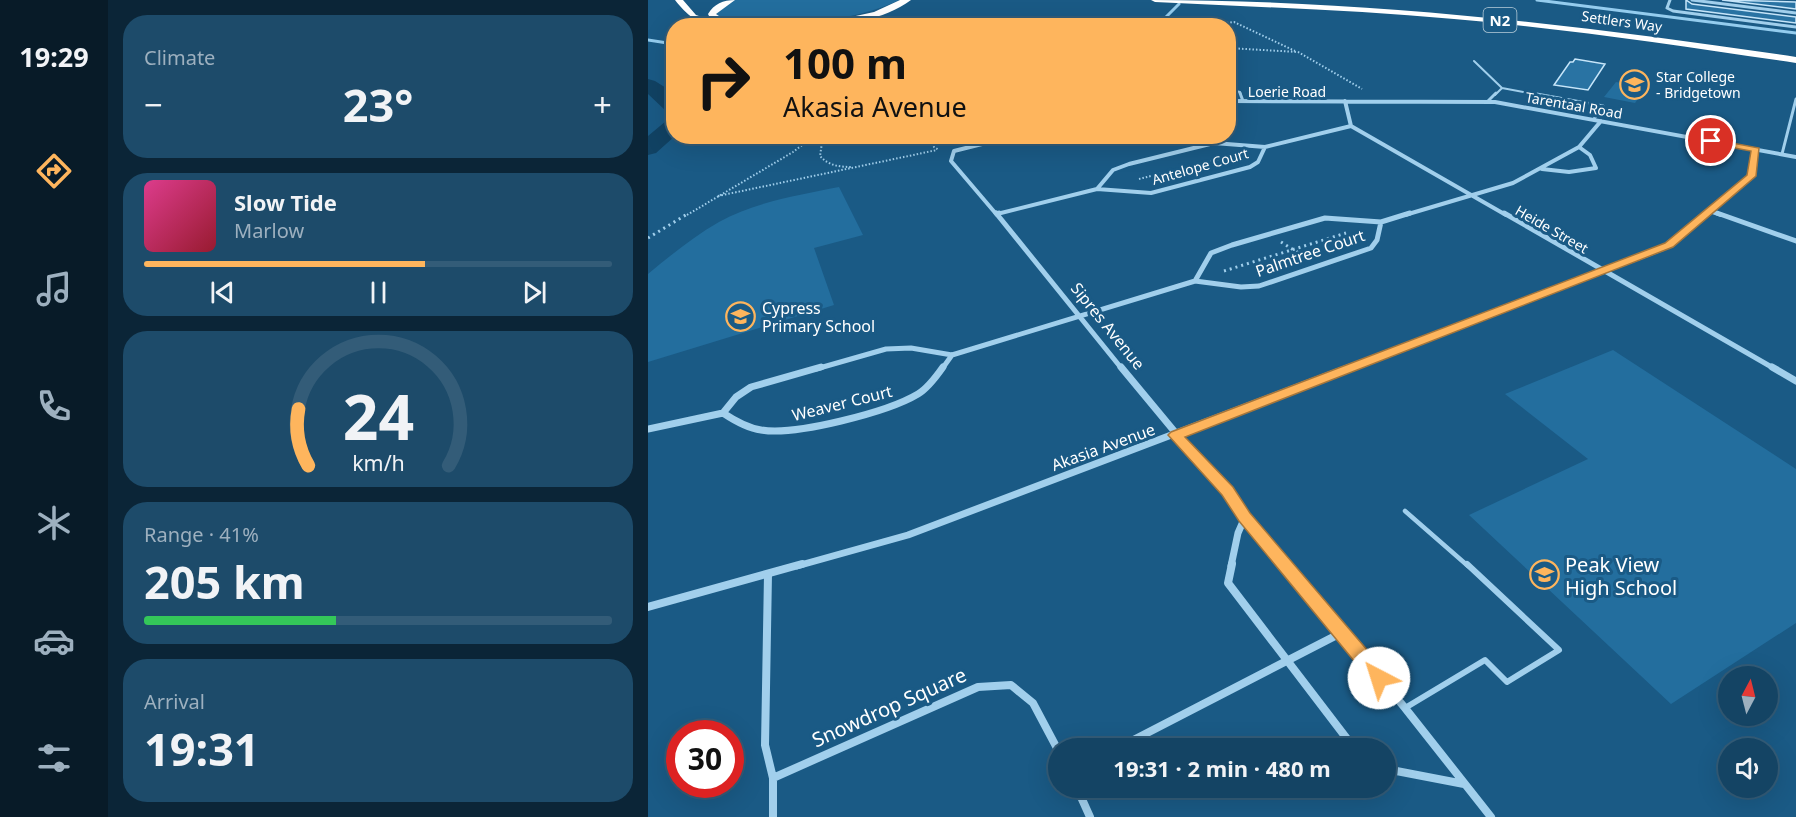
<!DOCTYPE html>
<html lang="en">
<head>
<meta charset="utf-8">
<style>
	body { margin:0; font-family:"Noto Sans",sans-serif; background:#1d4b6a; color:#f1f3f6; height:100vh; display:flex; flex-direction:column; font-size:22px; white-space:nowrap }
	* { box-sizing:border-box; margin:0 }
	p { font-size:20px; color:#9db0bf }
	.icon { flex:none; width:33px; height:33px; fill:none; stroke:currentColor; stroke-width:2; stroke-linecap:round; stroke-linejoin:round }
	.map { position:relative; flex:1; overflow:hidden }
	.drawer { display:flex; flex-direction:column; gap:15px; padding:15px; background:#0b2537; width:540px }
	.drawer>* { flex:none }
	.top-card { position:absolute; left:18px; top:18px; width:570px; height:126px; border-radius:24px; box-shadow:0 6px 24px #0002,0 0 0 2px #335c78; background:#feb55d; color:#111; overflow:hidden }
	.needle { width:39px; rotate:7deg }
	.controls { position:absolute; left:1070px; top:666px; display:grid; gap:12px }
	.controls a { display:grid; place-items:center; width:60px; height:60px; border-radius:50%; background:#144464; box-shadow:0 6px 24px #0002,0 0 0 2px #335c78; font-size:30px }
	.speed { position:absolute; left:18px; top:720px; display:flex; gap:12px; font-size:30px; font-weight:700; text-align:center }
	.speed>* { display:grid; place-content:center; width:78px; height:78px; border-radius:50%; background:#144464; box-shadow:0 6px 24px #0002,0 0 0 2px #335c78; line-height:1 }
	.speed .limit { border:9px solid #d22; background:#fff; color:#111 }
	.pin { position:absolute; display:grid; place-items:center; width:51px; height:51px; color:#fff; margin:-26px; border:3px solid #fff; border-radius:50%; box-shadow:0 2px 6px #0007 }
	.me { position:absolute; width:66px; margin:-33px; rotate:320deg; stroke-linejoin:round; filter:drop-shadow(0 0 4px #0008) }
	.turn { display:flex; align-items:center; gap:21px; height:126px; padding:0 18px; font-size:27px }
	.turn .icon { width:78px; height:78px; stroke-width:2.5 }
	.turn b { display:block; font-size:42px; line-height:51px }
	.big { font-size:45px; font-weight:700; line-height:1.1 }
	.drawer .card { flex:1; display:flex; flex-direction:column; justify-content:center; gap:9px; min-width:0; padding:0 21px; border-radius:24px; background:#1d4b6a }
	.drawer .dial { align-items:center; gap:0 }
	.dial svg { height:156px; overflow:visible; fill:none; stroke:#335c78; stroke-width:7; stroke-linecap:round; text-anchor:middle }
	.dial text { fill:#f1f3f6; stroke:none }
	.song { display:flex; align-items:center; gap:18px }
	.cover { width:72px; height:72px; border-radius:9px; background:linear-gradient(135deg,hsl(330 70% 55%),hsl(350 70% 35%)) }
	.played { height:6px; border-radius:3px; background:linear-gradient(90deg,#feb55d 60%,#335c78 60%) }
	.keys { display:flex; justify-content:space-around; direction:ltr }
	.heat { display:flex; justify-content:space-between; align-items:center; font-size:33px; direction:ltr }
	.charge { height:9px; border-radius:4px; background:linear-gradient(90deg,#34c759 41%,#335c78 0) }
	.trip { position:absolute; left:400px; top:738px; width:348px; height:60px; border-radius:30px; background:#144464; box-shadow:0 6px 24px #0002,0 0 0 2px #335c78; font-weight:700; line-height:60px; text-align:center }
	main { display:flex; flex:1; min-height:0 }
	.menu { display:flex; flex-direction:column; width:108px; justify-content:space-around; align-items:center; background:#081b28; color:#9db0bf }
	.menu .icon { width:42px; height:42px }
	.menu .active { color:#feb55d }
	.menu b { font-size:27px; color:#f1f3f6 }
	.map>svg:first-child { display:block }
</style>
</head>
<body>
<main>
<nav class="menu">
<b>19:29</b>
<svg class="icon active" aria-label="directions" viewBox="0 0 24 24"><path d="M12 3l9 9-9 9-9-9zM9 14v-3h6M13 9l2 2-2 2"/></svg>
<svg class="icon" aria-label="music" viewBox="0 0 24 24"><path d="M9 18V5l10-2v13"/><circle cx="6" cy="18" r="3"/><circle cx="16" cy="16" r="3"/></svg>
<svg class="icon" aria-label="phone" viewBox="0 0 24 24"><path d="M5 4h4l2 5-3 2q2 4 5 5l2-3 5 2v4C11 20 4 13 5 4z"/></svg>
<svg class="icon" aria-label="climate" viewBox="0 0 24 24"><path d="M12 3v18M4 7l16 10M4 17L20 7"/></svg>
<svg class="icon" aria-label="car" viewBox="0 0 24 24"><path d="M5 17H2v-5l4-1 3-4h7l3 4 3 1v5h-3M9 17h6M6 11h13"/><circle cx="7" cy="17" r="2"/><circle cx="17" cy="17" r="2"/></svg>
<svg class="icon" aria-label="filters" viewBox="0 0 24 24"><path d="M4 7h16M4 17h16"/><circle cx="9" cy="7" r="2"/><circle cx="15" cy="17" r="2"/></svg>
</nav>
<section class="drawer">
<div class="card"><p>Climate</p>
<div class="heat"><a>−</a><b class="big">23°</b><a>+</a></div>
</div>
<div class="card">
<div class="song"><i class="cover"></i><div><b>Slow Tide</b><p>Marlow</p></div></div>
<div class="played"></div>
<div class="keys"><svg class="icon" aria-label="previous" viewBox="0 0 24 24"><path d="M18 5L8 12l10 7zM5 5v14"/></svg><svg class="icon" aria-label="pause" viewBox="0 0 24 24"><path d="M8 5v14M16 5v14"/></svg><svg class="icon" aria-label="next" viewBox="0 0 24 24"><path d="M6 5l10 7-10 7zM19 5v14"/></svg></div>
</div>
<div class="card dial"><svg viewBox="0 0 100 80">
<path d="M14 69A42 42 0 1 1 86 69"/>
<path d="M14 69A42 42 0 0 1 9 40" stroke="#feb55d"/>
<text x="50" y="56" font-size="32" font-weight="700">24</text>
<text x="50" y="72" font-size="11">km/h</text>
</svg></div>
<div class="card"><p>Range · 41%</p><b class="big">205 km</b><div class="charge"></div></div>
<div class="card"><p>Arrival</p><b class="big">19:31</b></div>
</section>
<div class="map">
<svg width="1148" height="817" viewBox="0 0 1148 817">
	<rect width="100%" height="100%" fill="#1a5a85"/>
	<path fill="#236e9e" d="M86 0H251C217 18 115 36 79 22 75 20 71 17 68 14L80 3Z
		M968 82 998 87 987 103 956 97Z
		M191 187 215 235 166 248 186 305 0 362V274C23 255 45 237 71 222 107 202 151 195 191 187Z
		M965 350 1148 469V623L1023 704 821 515 940 459 857 394Z"/>
	<g fill="none" stroke-linecap="round" stroke-linejoin="round">
		<path stroke="#94ccee" stroke-width="3" d="M889 0 1148 33
			M483 26 516 19 531 4
			M0 40 26 44"/>
		<path fill="#114263" fill-rule="evenodd" d="M0 79 7 81 26 93V112L18 111 0 94Z
			M26 119 27 136 8 153 0 155V136L18 121Z"/>
	</g>
	<path fill="#2973a3" stroke="#c6e5f9" stroke-width="1.5" d="M1038 0 1044 4 1148 17V23L1038 9Z
		M1074 0 1148 2V9Z
		M927 59 957 64 940 90 906 85 922 62H925Z"/>
	<g fill="none" stroke-linecap="round" stroke-linejoin="round">
		<path stroke="#a1cfec" stroke-width="2" stroke-dasharray="1.5 2" stroke-linecap="butt" d="M551 26 586 22 647 51
			M580 48 650 52 714 89
			M175 136 172 156C181 166 192 167 205 167
			M283 136 286 147 291 150
			M491 179 579 157
			M70 196 289 150
			M39 215 145 152 166 136"/>
		<path stroke="#a1cfec" stroke-width="3" stroke-dasharray="2 4" stroke-linecap="butt" d="M0 238 41 213
			M633 242 657 257
			M576 271 698 233"/>
		<path stroke="#a1cfec" stroke-width="2" d="M826 61 854 88 847 95
			M854 88 892 95
			M580 89 592 92 593 95"/>
		<path stroke="#a1cfec" stroke-width="3" d="M592 93 595 101
			M883 93 955 106 946 119
			M840 101 848 93
			M1134 154 1148 99"/>
		<path stroke="#a1cfec" stroke-width="4.5" d="M757 511 820 566"/>
		<path stroke="#a1cfec" stroke-width="6" d="M757 708 837 660 859 682 911 650 819 564"/>
		<path stroke="#a1cfec" stroke-width="3" d="M1022 0 1019 8 1025 11 1148 27
			M1044 0 1148 13"/>
		<path stroke="#a1cfec" stroke-width="4" d="M580 101 847 102 1148 157
			M697 101 703 126 858 215
			M894 169 921 172 948 168 942 155 931 147
			M449 189 465 170 481 164 566 143 617 147 703 126
			M1062 211 1073 215
			M349 214 449 189 503 193 602 167 610 162 617 147
			M349 215 303 161 306 151 366 136
			M757 215 865 183 931 147 953 121
			M1056 215C1084 193 1104 187 1108 150"/>
		<path stroke="#a1cfec" stroke-width="5" d="M348 213 474 369
			M856 213 1127 369
			M1069 213 1148 241
			M349 214 351 213
			M547 281 563 253 584 245 677 218 733 222 762 213
			M168 369 238 349 263 348 304 355 547 281 593 287 611 286 723 248 729 240 733 222
			M294 369 304 355
			M698 369 1014 249 1058 213"/>
		<path stroke="#a1cfec" stroke-width="7" d="M473 367 638 566
			M1124 367 1148 381
			M75 413C87 421 99 428 113 430 147 436 240 412 270 394 280 388 288 377 295 367
			M0 429 75 413 88 397 103 387 173 367
			M149 566 260 535 702 367
			M583 566 590 533 597 517"/>
		<path stroke="#a1cfec" stroke-width="8" d="M584 564 580 583 706 748
			M637 564 757 708 843 817
			M120 574 117 745 125 778V817
			M0 607 154 564
			M470 748 693 633
			M738 769 816 784
			M125 778 330 687 363 685 385 703 411 752
			M429 788 442 817"/>
		<path fill="#fff" fill-rule="evenodd" d="M27 0H35L48 15 63 20 60 14C66 4 75 0 87 0L68 14 83 24C59 32 41 18 27 0Z
			M252 0H263C237 20 194 26 162 26L226 12Z
			M503 0C720 0 934 25 1148 57V63C1034 46 921 29 806 19 707 10 607 7 507 2Z"/>
	</g>
	<path fill="#feb55d" stroke="#a5763c" stroke-width="1.5" d="M1063 139 1111 148 1108 176 1025 247 537 437 585 487 602 513 738 672 740 678 738 684 731 686 725 684 591 521 574 495 520 435 523 432 1017 243 1099 175 1103 151 1060 143 1059 141Z"/>
	<defs>
		<symbol id="university-ring" viewBox="-11 -11 22 22"><circle r="9.5" fill="#1a5a85" stroke="#feb55d" stroke-width="1.5"/><path d="M0-5L7-2L0 1L-7-2ZM-4 1L0 2.5L4 1V4Q0 6-4 4Z" fill="#feb55d"/></symbol>
		<symbol id="school-ring" viewBox="-11 -11 22 22"><circle r="9.5" fill="#1a5a85" stroke="#feb55d" stroke-width="1.5"/><path d="M0-5L7-2L0 1L-7-2ZM-4 1L0 2.5L4 1V4Q0 6-4 4Z" fill="#feb55d"/></symbol>
	</defs>
	<g fill-rule="evenodd">
		<use href="#university-ring" x="970" y="68" width="33" height="33"/>
		<use href="#school-ring" x="76" y="300" width="33" height="33"/>
		<use href="#school-ring" x="880" y="558" width="33" height="33"/>
	</g>
	<g text-anchor="middle" dominant-baseline="central" stroke-width="6" stroke-linejoin="round" paint-order="stroke">
		<g font-size="14" fill="#fff" stroke="#1a5a85">
			<text transform="translate(974 21) rotate(8)">Settlers Way</text>
			<text x="639" y="91">Loerie Road</text>
			<text transform="translate(926 105) rotate(10)">Tarentaal Road</text>
			<text transform="translate(552 166) rotate(-16)">Antelope Court</text>
			<text transform="translate(904 229) rotate(30)">Heide Street</text>
		</g>
		<g font-size="14" fill="#fff" stroke="#1a5a85" text-anchor="start">
			<text x="1008" y="76">Star College<tspan x="1008" dy="16">- Bridgetown</tspan></text>
		</g>
		<rect fill="#1a5a85" stroke="#baceda" stroke-width="1.5" x="835.5" y="8" width="33" height="24" rx="4.5"/>
		<g font-size="15" font-weight="bold" fill="#fff">
			<text x="852" y="20">N2</text>
		</g>
		<g font-size="16" fill="#fff" stroke="#1a5a85">
			<text transform="translate(662 253) rotate(-19)">Palmtree Court</text>
			<text transform="translate(460 326) rotate(51)">Sipres Avenue</text>
			<text transform="translate(194 403) rotate(-14)">Weaver Court</text>
			<text transform="translate(455 447) rotate(-20)">Akasia Avenue</text>
		</g>
		<g font-size="16" fill="#fff" stroke="#1a5a85" text-anchor="start">
			<text x="114" y="308">Cypress<tspan x="114" dy="18">Primary School</tspan></text>
		</g>
		<g font-size="20" fill="#fff" stroke="#1a5a85" text-anchor="start">
			<text x="917" y="564">Peak View<tspan x="917" dy="23">High School</tspan></text>
		</g>
		<g font-size="20" fill="#fff" stroke="#1a5a85">
			<text transform="translate(241 707) rotate(-24)">Snowdrop Square</text>
		</g>
	</g>
</svg>
<div class="controls">
<a><svg class="needle" viewBox="-14 -14 28 28"><path d="M0-13l5 13h-10z" fill="#e53935"/><path d="M0 13l5-13h-10z" fill="#9db0bf"/></svg></a>
<a><svg class="icon" aria-label="sound" viewBox="0 0 24 24"><path d="M4 9h4l5-4v14l-5-4H4zM17 9q2 3 0 6"/></svg></a>
</div>
<div class="speed"><div class="limit">30</div></div>
<div class="pin" style="left:1063px;top:141px;background:#d93025"><svg class="icon" aria-label="arrive" viewBox="0 0 24 24"><path d="M6 21V4h12l-3 4 3 4H6"/></svg></div>
<svg class="me" style="left:731px;top:678px" viewBox="-20 -20 40 40"><circle r="19" fill="#fff"/><path d="M0-13L10 11 0 6-10 11z" fill="#feb55d"/></svg>
<div class="trip">19:31 · 2 min · 480 m</div>
<div class="top-card">
<div class="turn"><svg class="icon" aria-label="right" viewBox="0 0 24 24"><path d="M7 20v-9h11M14 6l5 5-5 5"/></svg><div><b>100 m</b>Akasia Avenue</div></div>
</div>
</div>
</main>
</body>
</html>
